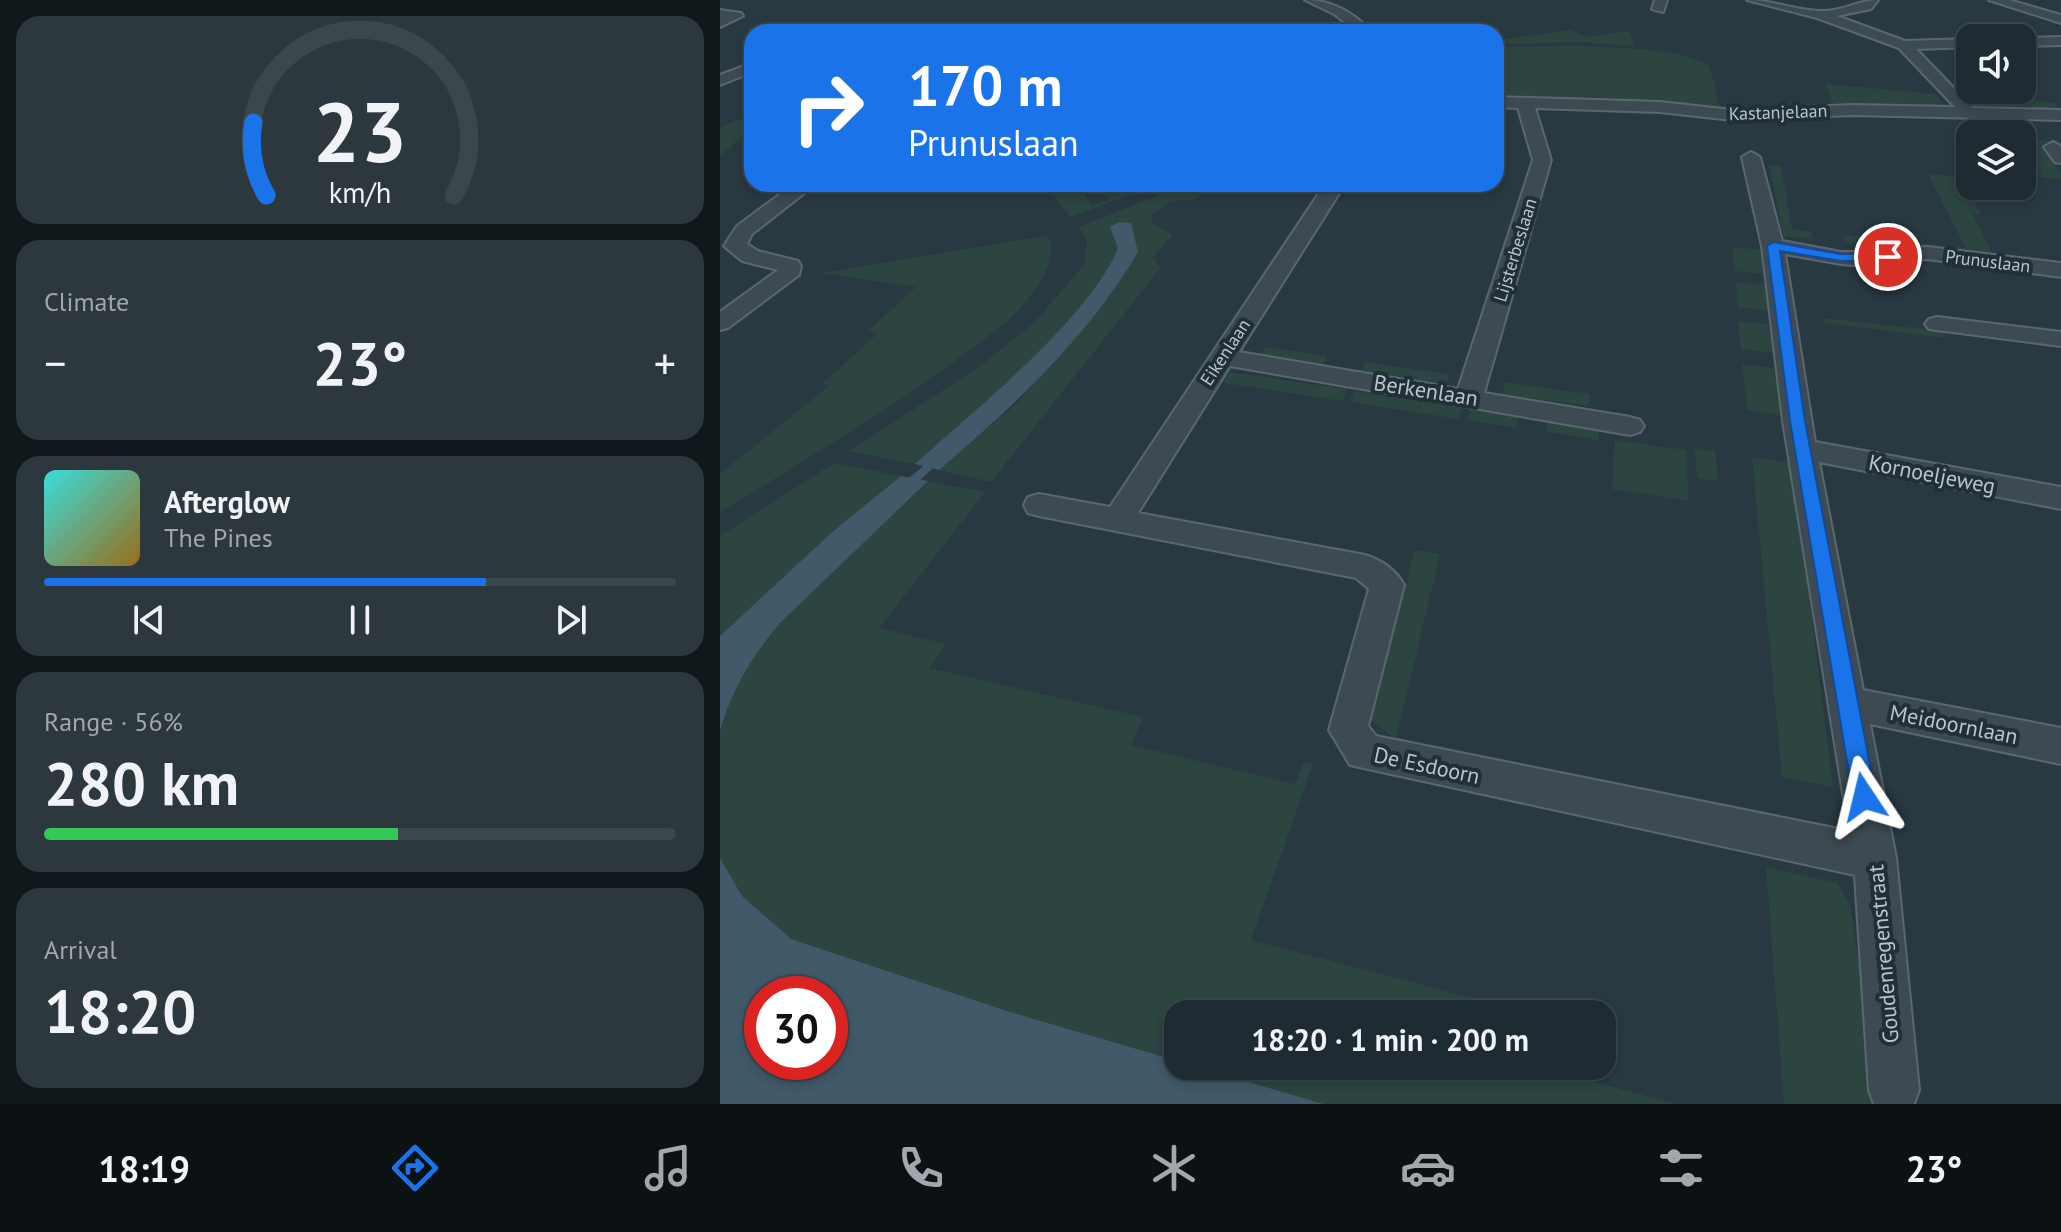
<!DOCTYPE html>
<html lang="en">
<head>
<meta charset="utf-8">
<style>
	body { margin:0; font-family:"PT Sans",sans-serif; background:#2c373e; color:#f1f3f6; height:100vh; display:flex; flex-direction:column; font-size:30px; white-space:nowrap }
	* { box-sizing:border-box; margin:0 }
	p { font-size:26px; color:#a1a7ac }
	.icon { flex:none; width:44px; height:44px; fill:none; stroke:currentColor; stroke-width:2; stroke-linecap:round; stroke-linejoin:round }
	.map { position:relative; flex:1; overflow:hidden }
	.sheet { display:flex; flex-direction:column; gap:16px; padding:16px; background:#11181c; width:720px }
	.sheet>* { flex:none }
	.banner { position:absolute; left:24px; top:24px; width:760px; height:168px; border-radius:24px; box-shadow:0 4px 12px #0003,0 0 0 2px #3c474d; background:#1a73e8; color:#fff; overflow:hidden }
	.tools { position:absolute; left:1236px; top:24px; display:grid; gap:16px }
	.tools a { display:grid; place-items:center; width:80px; height:80px; border-radius:16px; background:#1f2b32; box-shadow:0 4px 12px #0003,0 0 0 2px #3c474d; font-size:40px }
	.speed { position:absolute; left:24px; top:976px; display:flex; gap:16px; font-size:40px; font-weight:700; text-align:center }
	.speed>* { display:grid; place-content:center; width:104px; height:104px; border-radius:50%; background:#1f2b32; box-shadow:0 4px 12px #0003,0 0 0 2px #3c474d; line-height:1 }
	.speed .limit { border:12px solid #d22; background:#fff; color:#111 }
	.pin { position:absolute; display:grid; place-items:center; width:68px; height:68px; color:#fff; margin:-34px; border:4px solid #fff; border-radius:50%; box-shadow:0 2px 8px #0007 }
	.me { position:absolute; width:88px; margin:-44px; rotate:350deg; stroke-linejoin:round; filter:drop-shadow(0 0 6px #0008) }
	.turn { display:flex; align-items:center; gap:28px; height:168px; padding:0 32px; font-size:36px }
	.turn .icon { width:104px; height:104px; stroke-width:2.5 }
	.turn b { display:block; font-size:56px; line-height:68px }
	.big { font-size:60px; font-weight:600; line-height:1.1 }
	.sheet .tile { flex:1; display:flex; flex-direction:column; justify-content:center; gap:12px; min-width:0; padding:0 28px; border-radius:24px; background:#2c373e }
	.sheet .dial { align-items:center; gap:0 }
	.dial svg { height:208px; overflow:visible; fill:none; stroke:#3c474d; stroke-width:7; stroke-linecap:round; text-anchor:middle }
	.dial text { fill:#f1f3f6; stroke:none }
	.song { display:flex; align-items:center; gap:24px }
	.cover { width:96px; height:96px; border-radius:12px; background:linear-gradient(135deg,hsl(180 70% 55%),hsl(40 70% 35%)) }
	.played { height:8px; border-radius:4px; background:linear-gradient(90deg,#1a73e8 70%,#3c474d 70%) }
	.keys { display:flex; justify-content:space-around; direction:ltr }
	.heat { display:flex; justify-content:space-between; align-items:center; font-size:44px; direction:ltr }
	.charge { height:12px; border-radius:6px; background:linear-gradient(90deg,#34c759 56%,#3c474d 0) }
	.trip { position:absolute; left:444px; top:1000px; width:452px; height:80px; border-radius:24px; background:#1f2b32; box-shadow:0 4px 12px #0003,0 0 0 2px #3c474d; font-weight:600; line-height:80px; text-align:center }
	.menu { display:flex; height:128px; justify-content:space-around; align-items:center; background:#0c1114; color:#a1a7ac }
	.menu .icon { width:56px; height:56px }
	.menu .on { color:#1a73e8 }
	.menu b { font-size:36px; color:#f1f3f6 }
	main { display:flex; flex:1; min-height:0 }
	.map>svg:first-child { display:block }
</style>
</head>
<body>
<main>
<section class="sheet">
<div class="tile dial"><svg viewBox="0 0 100 80">
<path d="M14 69A42 42 0 1 1 86 69"/>
<path d="M14 69A42 42 0 0 1 9 41" stroke="#1a73e8"/>
<text x="50" y="56" font-size="32" font-weight="700">23</text>
<text x="50" y="72" font-size="11">km/h</text>
</svg></div>
<div class="tile"><p>Climate</p>
<div class="heat"><a>−</a><b class="big">23°</b><a>+</a></div>
</div>
<div class="tile">
<div class="song"><i class="cover"></i><div><b>Afterglow</b><p>The Pines</p></div></div>
<div class="played"></div>
<div class="keys"><svg class="icon" aria-label="previous" viewBox="0 0 24 24"><path d="M18 5L8 12l10 7zM5 5v14"/></svg><svg class="icon" aria-label="pause" viewBox="0 0 24 24"><path d="M8 5v14M16 5v14"/></svg><svg class="icon" aria-label="next" viewBox="0 0 24 24"><path d="M6 5l10 7-10 7zM19 5v14"/></svg></div>
</div>
<div class="tile"><p>Range · 56%</p><b class="big">280 km</b><div class="charge"></div></div>
<div class="tile"><p>Arrival</p><b class="big">18:20</b></div>
</section>
<div class="map">
<svg width="1341" height="1104" viewBox="0 0 1341 1104">
	<rect width="100%" height="100%" fill="#293942"/>
	<path fill="#2c4541" d="M851 30 866 37 910 31 914 46 861 42 776 44V40Z
		M859 46C894 49 963 46 990 67L998 102 1004 110 937 101 776 96V47Z
		M1106 84 1216 94 1222 102 1212 107 1112 103Z
		M1241 93 1335 103 1338 108C1306 109 1264 117 1241 93Z
		M18 119 32 121V129L0 156V128Z
		M1308 139 1327 141 1331 145H1320L1341 172V179L1302 176V173L1323 175 1309 153 1317 152Z
		M1049 165 1061 166 1072 229 1091 231 1092 239 1064 236Z
		M1208 174 1242 177 1261 214H1253L1275 259 1149 254 1147 245 1126 242 1124 235 1246 248Z
		M325 184H356L372 205 389 200 374 184H440L350 217Z
		M467 184H490L477 199 449 202 432 215 433 224 453 235 432 258 441 267 271 482 219 470 296 404 406 272 398 248C367 321 255 409 195 464L129 451 256 369 313 324 365 264 367 240 359 227Z
		M325 236 329 238C335 261 323 281 308 299 286 326 255 345 228 366 154 419 77 465 0 512V474L109 386 102 384 157 334 147 332 196 287 101 273Z
		M1012 247 1044 250 1048 274 1015 271Z
		M1016 282 1049 286 1051 311 1018 307Z
		M1102 318 1223 331 1226 338 1103 323Z
		M1018 321 1052 325 1057 353 1021 349Z
		M545 347 607 356 601 367 538 358Z
		M645 362 729 374 725 386 640 374Z
		M1022 364 1059 369 1064 416 1027 410Z
		M510 372 627 389 622 401 504 383Z
		M785 382 870 394 869 406 782 394Z
		M634 391 742 408 739 419 630 402Z
		M751 408 799 415 796 428 748 420Z
		M828 420 879 427V440L826 432Z
		M895 440 967 450 968 501 892 489Z
		M975 448 995 451 998 481 977 478Z
		M1032 457 1072 463 1113 787 1062 777Z
		M114 463 181 476 111 533 0 636V536Z
		M208 481 265 492 159 628 226 644 209 668 423 717 411 745 575 784 584 762 593 764 531 940 815 1014H458V1061L290 1012 71 939 22 896 0 858V731L9 698 38 649 60 623Z
		M695 550 720 554 676 739 650 720Z
		M1046 867 1117 883 1130 905 1160 1104H1064Z
		M474 1066H825V1069L957 1104H604Z"/>
	<path fill="#405a6a" fill-rule="evenodd" d="M399 222 411 223 418 252C369 336 292 408 219 470L195 464C255 409 368 320 398 248L390 227Z
		M181 476 208 481 60 623C32 656 12 689 0 731V636L111 533Z
		M0 858 22 896 71 939 290 1012 458 1061V1066H474L604 1104H0ZM42 994H110V1062H42Z"/>
	<g fill="none" stroke-linecap="round" stroke-linejoin="round">
		<path fill="#405a6a" fill-rule="evenodd" d="M220 454 223 455 225 457 223 459 188 491H180L179 488 180 485 217 455Z"/>
		<defs>
			<path id="minor" d="M585 0C612 0 633 12 652 32H637L614 14Z
				M935 0H947L943 12 932 9Z
				M1027 0C1053 0 1077 11 1102 11 1121 12 1139 0 1158 0L1151 9 1117 16 1185 41 1250 39V47L1196 49 1253 108 1341 110V120L1133 115 1012 120 940 112 815 108 831 160 764 393 910 417 920 420 924 426 920 432 910 435 510 366 418 513 645 555C661 560 676 570 684 585L648 726 656 736 1129 831 1063 421 1042 246 1022 157 1031 152 1040 157 1062 241 1121 252H1148L1207 247 1341 263V277L1207 259 1148 266 1121 264 1065 254 1095 442 1341 487V509L1099 462 1143 690 1341 728V764L1150 724 1176 858 1199 1090 1194 1104H1154L1149 1090 1135 875 630 765 609 730 649 589 636 578 319 516 308 513 304 505 308 497 319 494 390 507 605 184H625L519 352 738 389 813 160 798 108 776 107V97L940 102 1012 110 1133 105 1235 107 1179 48 1097 18Z
				M1269 0H1289L1341 15V23Z
				M0 10 21 13 23 16 0 27Z
				M1341 37V45L1302 46V38Z
				M32 63V72L0 85V75Z
				M1333 142 1341 146V163L1335 162 1324 147Z
				M74 184H96L32 234 27 244 38 251 78 261 81 266 79 275 8 328 0 330V312L58 270 22 261 4 246 17 226Z
				M1217 317 1341 332V346L1209 329 1205 324 1209 319Z"/>
		</defs>
		<use href="#minor" stroke="#5b676f" stroke-width="4"/>
		<use href="#minor" fill="#3d4a52" fill-rule="evenodd"/>
	</g>
	<path fill="#1a73e8" stroke="#114b97" stroke-width="2" d="M1053 242 1121 254 1168 253 1174 257 1168 261H1121L1060 251 1085 421 1156 797 1153 805 1144 808 1136 805 1133 797 1070 421 1047 246Z"/>
	<g text-anchor="middle" dominant-baseline="central" stroke-width="8" stroke-linejoin="round" paint-order="stroke">
		<g font-size="18" fill="#bac4cb" stroke="#212f37">
			<text transform="translate(1058 112) rotate(-2)">Kastanjelaan</text>
			<text transform="translate(795 250) rotate(-73)">Lijsterbeslaan</text>
			<text transform="translate(1268 261) rotate(7)">Prunuslaan</text>
			<text transform="translate(505 352) rotate(-57)">Eikenlaan</text>
		</g>
		<g font-size="22" fill="#bac4cb" stroke="#212f37">
			<text transform="translate(706 390) rotate(9)">Berkenlaan</text>
			<text transform="translate(1212 474) rotate(11)">Kornoeljeweg</text>
			<text transform="translate(1234 724) rotate(11)">Meidoornlaan</text>
			<text transform="translate(707 765) rotate(12)">De Esdoorn</text>
			<text transform="translate(1163 954) rotate(-95)">Goudenregenstraat</text>
		</g>
	</g>
</svg>
<div class="tools">
<a><svg class="icon" aria-label="sound" viewBox="0 0 24 24"><path d="M4 9h4l5-4v14l-5-4H4zM17 9q2 3 0 6"/></svg></a>
<a><svg class="icon" aria-label="layers" viewBox="0 0 24 24"><path d="M12 4l9 5-9 5-9-5zM3 14l9 5 9-5"/></svg></a>
</div>
<div class="speed"><div class="limit">30</div></div>
<div class="pin" style="left:1168px;top:257px;background:#d93025"><svg class="icon" aria-label="arrive" viewBox="0 0 24 24"><path d="M6 21V4h12l-3 4 3 4H6"/></svg></div>
<svg class="me" style="left:1144px;top:797px" viewBox="-20 -20 40 40"><path d="M0-17L14 15 0 8-14 15z" fill="#1a73e8" stroke="#fff" stroke-width="4"/></svg>
<div class="trip">18:20 · 1 min · 200 m</div>
<div class="banner">
<div class="turn"><svg class="icon" aria-label="right" viewBox="0 0 24 24"><path d="M7 20v-9h11M14 6l5 5-5 5"/></svg><div><b>170 m</b>Prunuslaan</div></div>
</div>
</div>
</main>
<nav class="menu">
<b>18:19</b>
<svg class="icon on" aria-label="directions" viewBox="0 0 24 24"><path d="M12 3l9 9-9 9-9-9zM9 14v-3h6M13 9l2 2-2 2"/></svg>
<svg class="icon" aria-label="music" viewBox="0 0 24 24"><path d="M9 18V5l10-2v13"/><circle cx="6" cy="18" r="3"/><circle cx="16" cy="16" r="3"/></svg>
<svg class="icon" aria-label="phone" viewBox="0 0 24 24"><path d="M5 4h4l2 5-3 2q2 4 5 5l2-3 5 2v4C11 20 4 13 5 4z"/></svg>
<svg class="icon" aria-label="climate" viewBox="0 0 24 24"><path d="M12 3v18M4 7l16 10M4 17L20 7"/></svg>
<svg class="icon" aria-label="car" viewBox="0 0 24 24"><path d="M5 17H2v-5l4-1 3-4h7l3 4 3 1v5h-3M9 17h6M6 11h13"/><circle cx="7" cy="17" r="2"/><circle cx="17" cy="17" r="2"/></svg>
<svg class="icon" aria-label="filters" viewBox="0 0 24 24"><path d="M4 7h16M4 17h16"/><circle cx="9" cy="7" r="2"/><circle cx="15" cy="17" r="2"/></svg>
<b>23°</b>
</nav>
</body>
</html>
